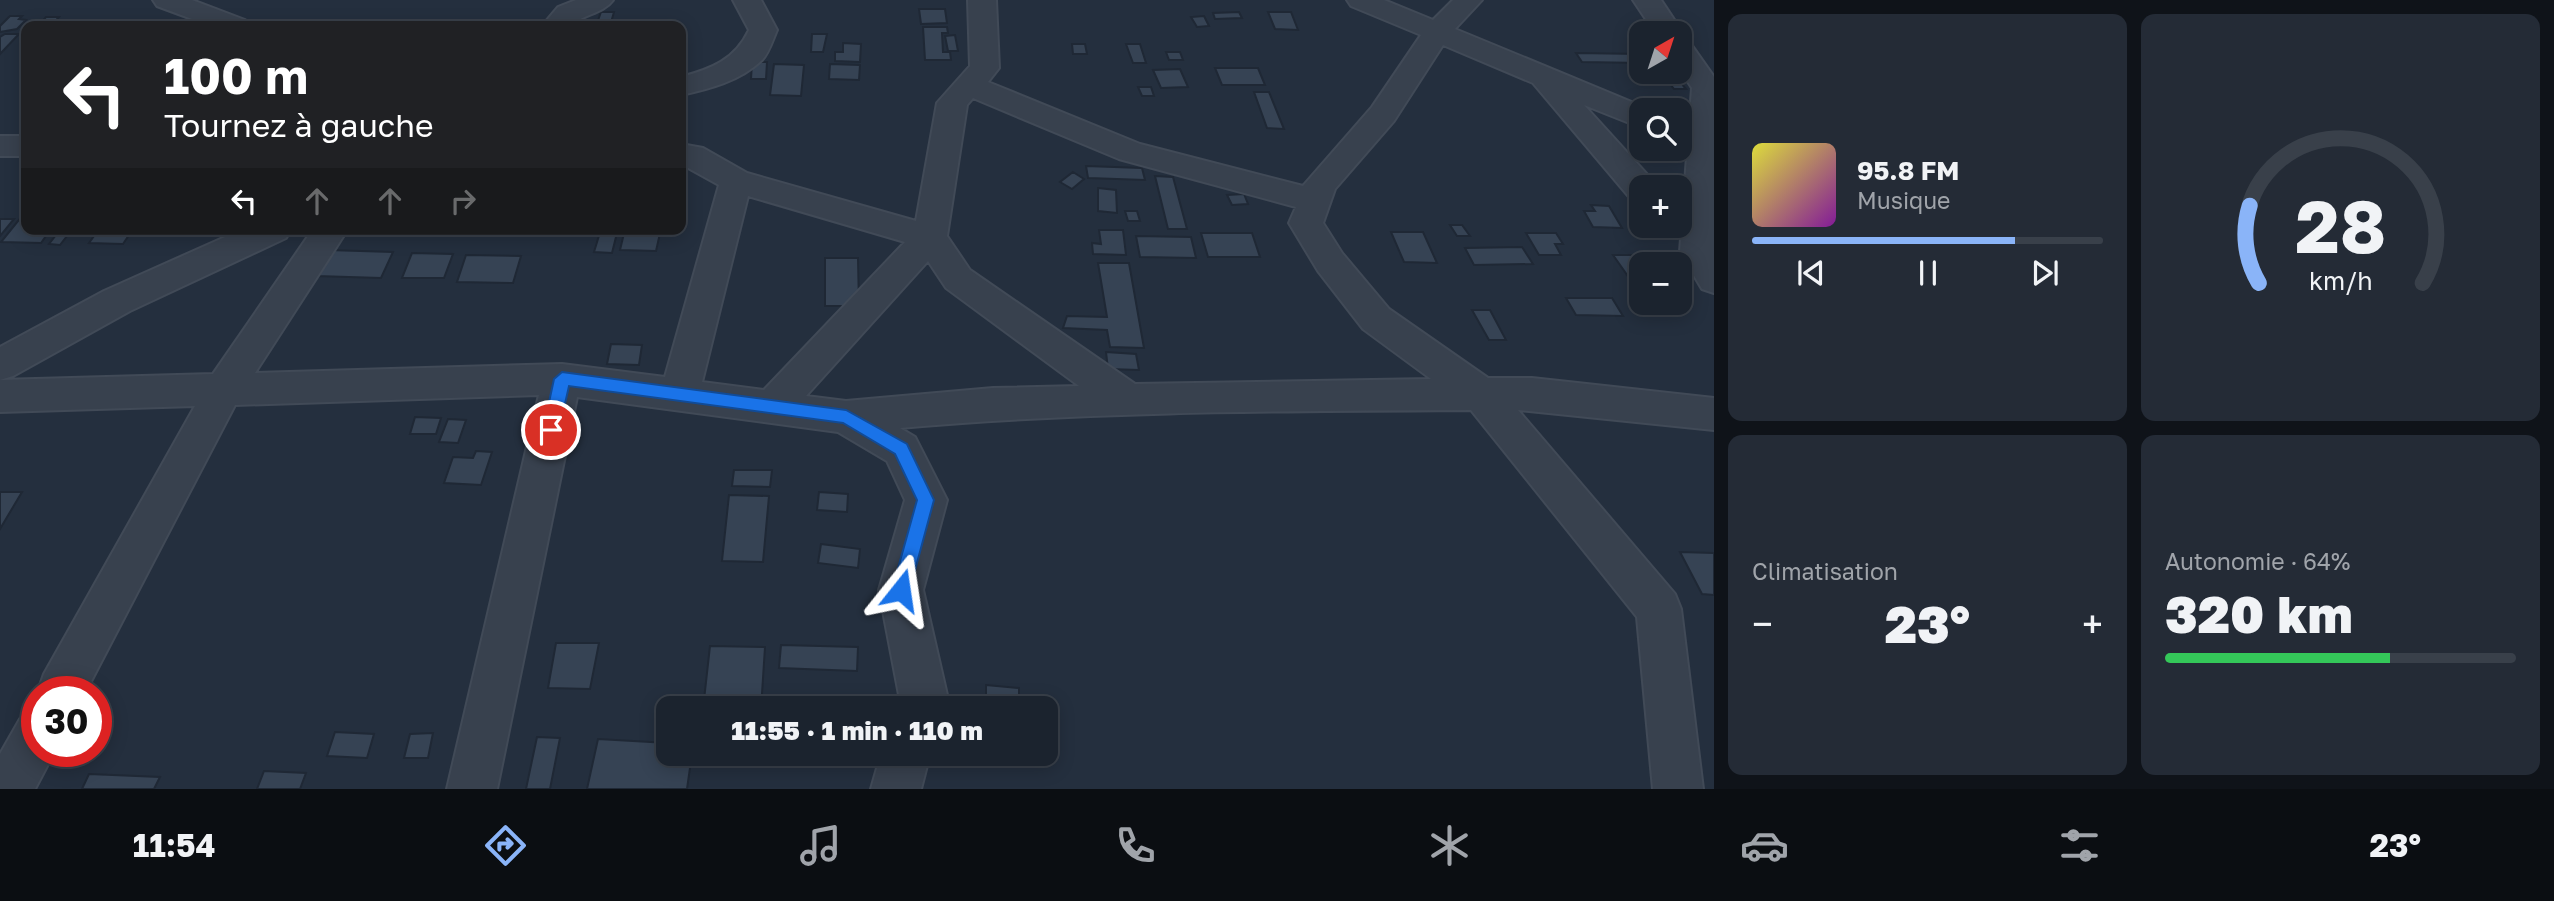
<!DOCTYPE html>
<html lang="fr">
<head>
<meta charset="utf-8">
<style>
	body { margin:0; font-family:"Golos Text",sans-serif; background:#242b36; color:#f1f3f6; height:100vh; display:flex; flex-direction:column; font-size:26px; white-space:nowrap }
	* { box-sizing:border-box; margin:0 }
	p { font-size:23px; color:#a0a4aa }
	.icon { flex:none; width:38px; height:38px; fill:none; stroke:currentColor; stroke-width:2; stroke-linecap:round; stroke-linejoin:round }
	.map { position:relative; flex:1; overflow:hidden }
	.details { display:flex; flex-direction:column; gap:14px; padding:14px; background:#0f1319; width:840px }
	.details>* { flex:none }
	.hud { position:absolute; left:21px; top:21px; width:665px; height:214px; border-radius:14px; box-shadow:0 4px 18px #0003,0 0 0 2px #39404a; background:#202124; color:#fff; overflow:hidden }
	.needle { width:46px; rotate:39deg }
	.fabs { position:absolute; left:1629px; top:21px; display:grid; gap:14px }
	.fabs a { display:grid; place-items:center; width:63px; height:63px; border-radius:14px; background:#1b232e; box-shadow:0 4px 18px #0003,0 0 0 2px #39404a; font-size:35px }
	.speed { position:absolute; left:21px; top:676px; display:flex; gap:14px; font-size:35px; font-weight:700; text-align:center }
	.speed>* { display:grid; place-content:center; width:91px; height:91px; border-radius:50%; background:#1b232e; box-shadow:0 4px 18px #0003,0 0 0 2px #39404a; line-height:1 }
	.speed .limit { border:10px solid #d22; background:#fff; color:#111 }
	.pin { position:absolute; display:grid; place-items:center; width:60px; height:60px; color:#fff; margin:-30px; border:4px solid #fff; border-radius:50%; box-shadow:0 2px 7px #0007 }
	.me { position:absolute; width:77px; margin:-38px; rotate:15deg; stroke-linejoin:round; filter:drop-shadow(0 0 5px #0008) }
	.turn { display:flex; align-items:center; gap:24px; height:147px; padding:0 28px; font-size:32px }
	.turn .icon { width:91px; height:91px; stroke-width:2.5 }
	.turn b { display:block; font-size:49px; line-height:60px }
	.lanes { display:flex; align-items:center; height:66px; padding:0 28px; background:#0003; justify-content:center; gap:35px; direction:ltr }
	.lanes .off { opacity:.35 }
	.big { font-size:52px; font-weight:800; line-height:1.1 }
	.details .widget { flex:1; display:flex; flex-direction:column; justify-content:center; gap:10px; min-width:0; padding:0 24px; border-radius:14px; background:#242b36 }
	.details .dial { align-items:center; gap:0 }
	.dial svg { height:182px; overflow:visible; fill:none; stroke:#39404a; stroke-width:7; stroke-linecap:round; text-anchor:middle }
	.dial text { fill:#f1f3f6; stroke:none }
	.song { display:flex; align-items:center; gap:21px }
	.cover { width:84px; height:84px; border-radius:10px; background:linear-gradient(135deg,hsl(60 70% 55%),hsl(290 70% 35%)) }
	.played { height:7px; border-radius:4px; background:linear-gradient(90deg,#8ab4f8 75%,#39404a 75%) }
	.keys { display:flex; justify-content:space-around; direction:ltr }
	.heat { display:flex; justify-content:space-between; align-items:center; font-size:38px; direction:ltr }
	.charge { height:10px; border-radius:5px; background:linear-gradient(90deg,#34c759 64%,#39404a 0) }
	.details .tiles { flex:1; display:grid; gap:14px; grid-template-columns:repeat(2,1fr) }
	.trip { position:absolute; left:656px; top:696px; width:402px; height:70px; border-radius:14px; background:#1b232e; box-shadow:0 4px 18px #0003,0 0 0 2px #39404a; font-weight:800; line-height:70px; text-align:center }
	.tabs { display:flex; height:112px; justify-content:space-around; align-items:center; background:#0b0e12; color:#a0a4aa }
	.tabs .icon { width:49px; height:49px }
	.tabs .on { color:#8ab4f8 }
	.tabs b { font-size:32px; color:#f1f3f6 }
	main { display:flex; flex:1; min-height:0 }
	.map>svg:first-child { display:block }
</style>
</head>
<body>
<main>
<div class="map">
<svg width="1714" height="789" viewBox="0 0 1714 789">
	<rect width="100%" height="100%" fill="#242f3e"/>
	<path fill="#364354" stroke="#1f2835" stroke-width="2" d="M919 9H945L947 23 921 24Z
		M601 12H614L610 26H596Z
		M1239 12 1242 18 1215 19 1213 13Z
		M1268 12H1291L1298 30 1275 29Z
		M10 16H22L19 19 26 20 17 29 0 32V26Z
		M1204 16 1209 26 1197 27 1191 17Z
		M46 17H59L51 26H38Z
		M326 20H367L364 26H322Z
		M923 27H947L948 33H942L943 52H950L951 60H925Z
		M5 34H19L0 54V37Z
		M812 34H827L823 52H811Z
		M955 35 958 51H948L945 36Z
		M843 43 861 44 860 62 835 61V52H843Z
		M1072 44H1085L1087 54H1073Z
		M1126 44H1140L1146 63H1133Z
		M1166 52H1180L1183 60H1169Z
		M1576 53 1642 54V63L1582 62Z
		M752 62H767L766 79H751Z
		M774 64 804 65 801 96 770 95Z
		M830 64 860 65 859 80 829 79Z
		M1215 68H1258L1265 85H1222Z
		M1180 69 1188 87 1161 88 1153 70Z
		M1661 72H1672L1686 89H1674Z
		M1138 87H1151L1154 96H1142Z
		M1254 92H1269L1284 129 1267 128Z
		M1086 166 1142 168 1145 180 1088 178Z
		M1073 172 1084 179 1072 189 1060 182Z
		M1155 176 1173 177 1187 229H1168Z
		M1098 188 1116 190 1117 213 1098 211Z
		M1244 194 1248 204 1232 205 1227 195Z
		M1591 205 1609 206 1622 228 1593 227 1584 211H1595Z
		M26 211V229H51L41 243 1 242Z
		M1125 211H1137L1140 221H1128Z
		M0 219H14L0 236Z
		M1450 225H1462L1470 236H1457Z
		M99 229H133L123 244 89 243Z
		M601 229H618L612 253 594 252Z
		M625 229H661L656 251 620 250Z
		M1099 230H1123L1126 255 1093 254 1092 243 1101 244Z
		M1391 232H1423L1437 263 1404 262Z
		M1201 233H1252L1260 257H1208Z
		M1526 233H1556L1563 244H1555L1561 255H1539Z
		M56 235 67 236 60 245 49 244Z
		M1136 236 1191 237 1196 258 1140 257Z
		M1522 247 1533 264 1474 265 1465 248Z
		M328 250 393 252 381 278 316 276Z
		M412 253 453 254 444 278H402Z
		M466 255 521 256 513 283 457 282Z
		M1613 255H1645L1651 264H1642V296Z
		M825 258H858L859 306H825Z
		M1098 263H1129L1144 348 1110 347 1107 330 1063 328 1067 316 1107 317Z
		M1566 298H1612L1623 316 1576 315Z
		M1472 310H1490L1506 340H1489Z
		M611 344 642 345 639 365 607 364Z
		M1106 352 1136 354 1139 370 1108 369Z
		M415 417 441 418 436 434H410Z
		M448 419 466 420 458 443 439 442Z
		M476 451 492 452 481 485 444 483 453 457 473 458Z
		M734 470H772L770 487 732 486Z
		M0 492H22L0 529Z
		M819 492 848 494 847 512 817 510Z
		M729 495 769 496 763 562 722 561Z
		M821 544 860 549 858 568 818 563Z
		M1680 552 1714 553V595L1702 594Z
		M556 643H599L590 689 548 688Z
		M781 645 858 647 857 671 779 668Z
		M710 646 765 647 761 709H703Z
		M986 685 1019 688V703L986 700Z
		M335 732 374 734 367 758 327 756Z
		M433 733 428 758H404L410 734Z
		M537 737 560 738 550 789H526Z
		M598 739 668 743V754H692L687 789H587Z
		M264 771 306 773 300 789H257Z
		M89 774 160 777 154 789H82Z"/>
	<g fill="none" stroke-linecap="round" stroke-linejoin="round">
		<defs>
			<path id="minor" d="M153 0H192L245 20 249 26H211L157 6Z
				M576 0H613C603 14 582 14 571 26H542L558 7Z
				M733 0H761L777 30C773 39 769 53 762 60 740 81 709 89 681 95V77C711 69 735 60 749 30Z
				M968 0H996L999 68 988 82 1140 144 1303 186 1372 107 1421 35 1351 6 1347 0H1384L1433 20 1453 0H1482L1455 29 1651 110H1642V128L1584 105 1654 182 1657 187H1642V201L1630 198 1533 83 1443 45 1394 121 1335 189 1323 223 1342 253 1389 309 1488 378H1532L1714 398V430L1518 410 1675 594 1681 609 1703 789H1653L1637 617 1471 410C1281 411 1090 411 900 428L915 437 947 500 923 590 947 695 943 709H895L899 695 879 590 905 500 887 461 838 432 577 397 497 789H447L539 395 235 405 86 691H38L44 674 195 406 0 412V380L213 374 313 229H348L255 373 562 364 665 377 719 185 681 164V144L703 148 747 173 916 221 937 103 970 66ZM973 98 1119 159 1296 207 1289 223 1318 271 1363 329 1431 379 1135 384 970 270 947 236 967 105ZM748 196 905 242 764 390 702 382ZM928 261 946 288 1079 386 993 388 846 401 806 396Z
				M1633 0H1661L1683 33 1680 37V33H1655Z
				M1680 40 1690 43 1714 77V293L1702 289 1680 252 1692 88 1680 70Z
				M0 136H26V156H0Z
				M243 229H291L286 238 130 311 13 376 0 380V347L104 291Z
				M37 712V751H55L54 753 35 789H0V754L20 719Z
				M881 754H930L921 789H871Z"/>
		</defs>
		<use href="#minor" stroke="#414a57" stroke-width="4"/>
		<use href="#minor" fill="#38414e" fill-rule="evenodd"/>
	</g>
	<path fill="#1a73e8" stroke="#114b97" stroke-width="2" d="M562 372 846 410 907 444 934 500 908 596 901 599 895 596 892 590 917 500 895 454 843 423 569 386 559 430 557 435H545L543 430 554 379Z"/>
</svg>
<div class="fabs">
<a><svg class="needle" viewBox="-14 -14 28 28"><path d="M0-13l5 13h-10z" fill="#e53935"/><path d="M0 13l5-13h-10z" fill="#a0a4aa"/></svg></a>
<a><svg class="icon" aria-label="search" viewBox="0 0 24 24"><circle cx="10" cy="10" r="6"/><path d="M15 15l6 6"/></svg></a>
<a>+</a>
<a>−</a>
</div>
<div class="speed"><div class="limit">30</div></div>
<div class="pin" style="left:551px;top:430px;background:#d93025"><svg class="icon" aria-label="arrive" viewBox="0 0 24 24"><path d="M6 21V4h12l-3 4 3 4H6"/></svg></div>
<svg class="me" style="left:901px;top:590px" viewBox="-20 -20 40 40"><path d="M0-17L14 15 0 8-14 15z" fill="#1a73e8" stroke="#fff" stroke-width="4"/></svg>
<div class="trip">11:55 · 1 min · 110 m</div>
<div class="hud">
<div class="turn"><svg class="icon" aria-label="left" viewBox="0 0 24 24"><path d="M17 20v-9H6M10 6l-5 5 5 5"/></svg><div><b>100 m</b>Tournez à gauche</div></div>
<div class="lanes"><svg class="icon" aria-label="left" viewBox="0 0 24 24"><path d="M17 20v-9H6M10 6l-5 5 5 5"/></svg><svg class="icon off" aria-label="ahead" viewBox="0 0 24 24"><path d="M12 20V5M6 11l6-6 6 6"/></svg><svg class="icon off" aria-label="ahead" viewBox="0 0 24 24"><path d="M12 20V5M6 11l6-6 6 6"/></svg><svg class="icon off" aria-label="right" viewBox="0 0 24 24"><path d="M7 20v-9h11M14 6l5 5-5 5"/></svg></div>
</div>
</div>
<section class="details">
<div class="tiles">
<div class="widget">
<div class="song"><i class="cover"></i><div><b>95.8 FM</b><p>Musique</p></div></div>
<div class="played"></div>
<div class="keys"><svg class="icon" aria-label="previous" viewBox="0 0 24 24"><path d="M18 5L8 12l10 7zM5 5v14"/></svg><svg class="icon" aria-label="pause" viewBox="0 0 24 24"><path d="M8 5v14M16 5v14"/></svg><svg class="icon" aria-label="next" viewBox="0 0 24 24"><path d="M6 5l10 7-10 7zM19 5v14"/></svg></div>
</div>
<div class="widget dial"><svg viewBox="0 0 100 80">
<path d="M14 69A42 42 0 1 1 86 69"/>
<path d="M14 69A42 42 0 0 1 10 35" stroke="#8ab4f8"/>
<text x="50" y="56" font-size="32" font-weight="700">28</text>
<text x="50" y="72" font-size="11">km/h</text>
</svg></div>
<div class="widget"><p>Climatisation</p>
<div class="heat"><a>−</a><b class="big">23°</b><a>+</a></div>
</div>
<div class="widget"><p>Autonomie · 64%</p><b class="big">320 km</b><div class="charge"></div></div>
</div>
</section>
</main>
<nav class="tabs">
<b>11:54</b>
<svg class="icon on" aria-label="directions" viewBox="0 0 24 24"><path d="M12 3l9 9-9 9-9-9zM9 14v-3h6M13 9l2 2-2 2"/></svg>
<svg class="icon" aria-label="music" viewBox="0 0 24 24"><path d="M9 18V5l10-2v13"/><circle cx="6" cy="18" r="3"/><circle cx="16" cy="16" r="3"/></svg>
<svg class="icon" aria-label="phone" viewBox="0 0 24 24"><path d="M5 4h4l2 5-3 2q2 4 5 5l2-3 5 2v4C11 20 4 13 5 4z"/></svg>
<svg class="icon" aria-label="climate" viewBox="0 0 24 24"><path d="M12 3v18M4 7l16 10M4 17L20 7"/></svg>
<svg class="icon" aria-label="car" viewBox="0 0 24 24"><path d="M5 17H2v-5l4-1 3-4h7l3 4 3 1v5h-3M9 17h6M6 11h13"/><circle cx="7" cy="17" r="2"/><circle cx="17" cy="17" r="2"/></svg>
<svg class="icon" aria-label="filters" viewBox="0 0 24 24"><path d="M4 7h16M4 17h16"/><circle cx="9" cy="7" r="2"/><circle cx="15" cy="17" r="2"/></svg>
<b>23°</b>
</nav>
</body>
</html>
